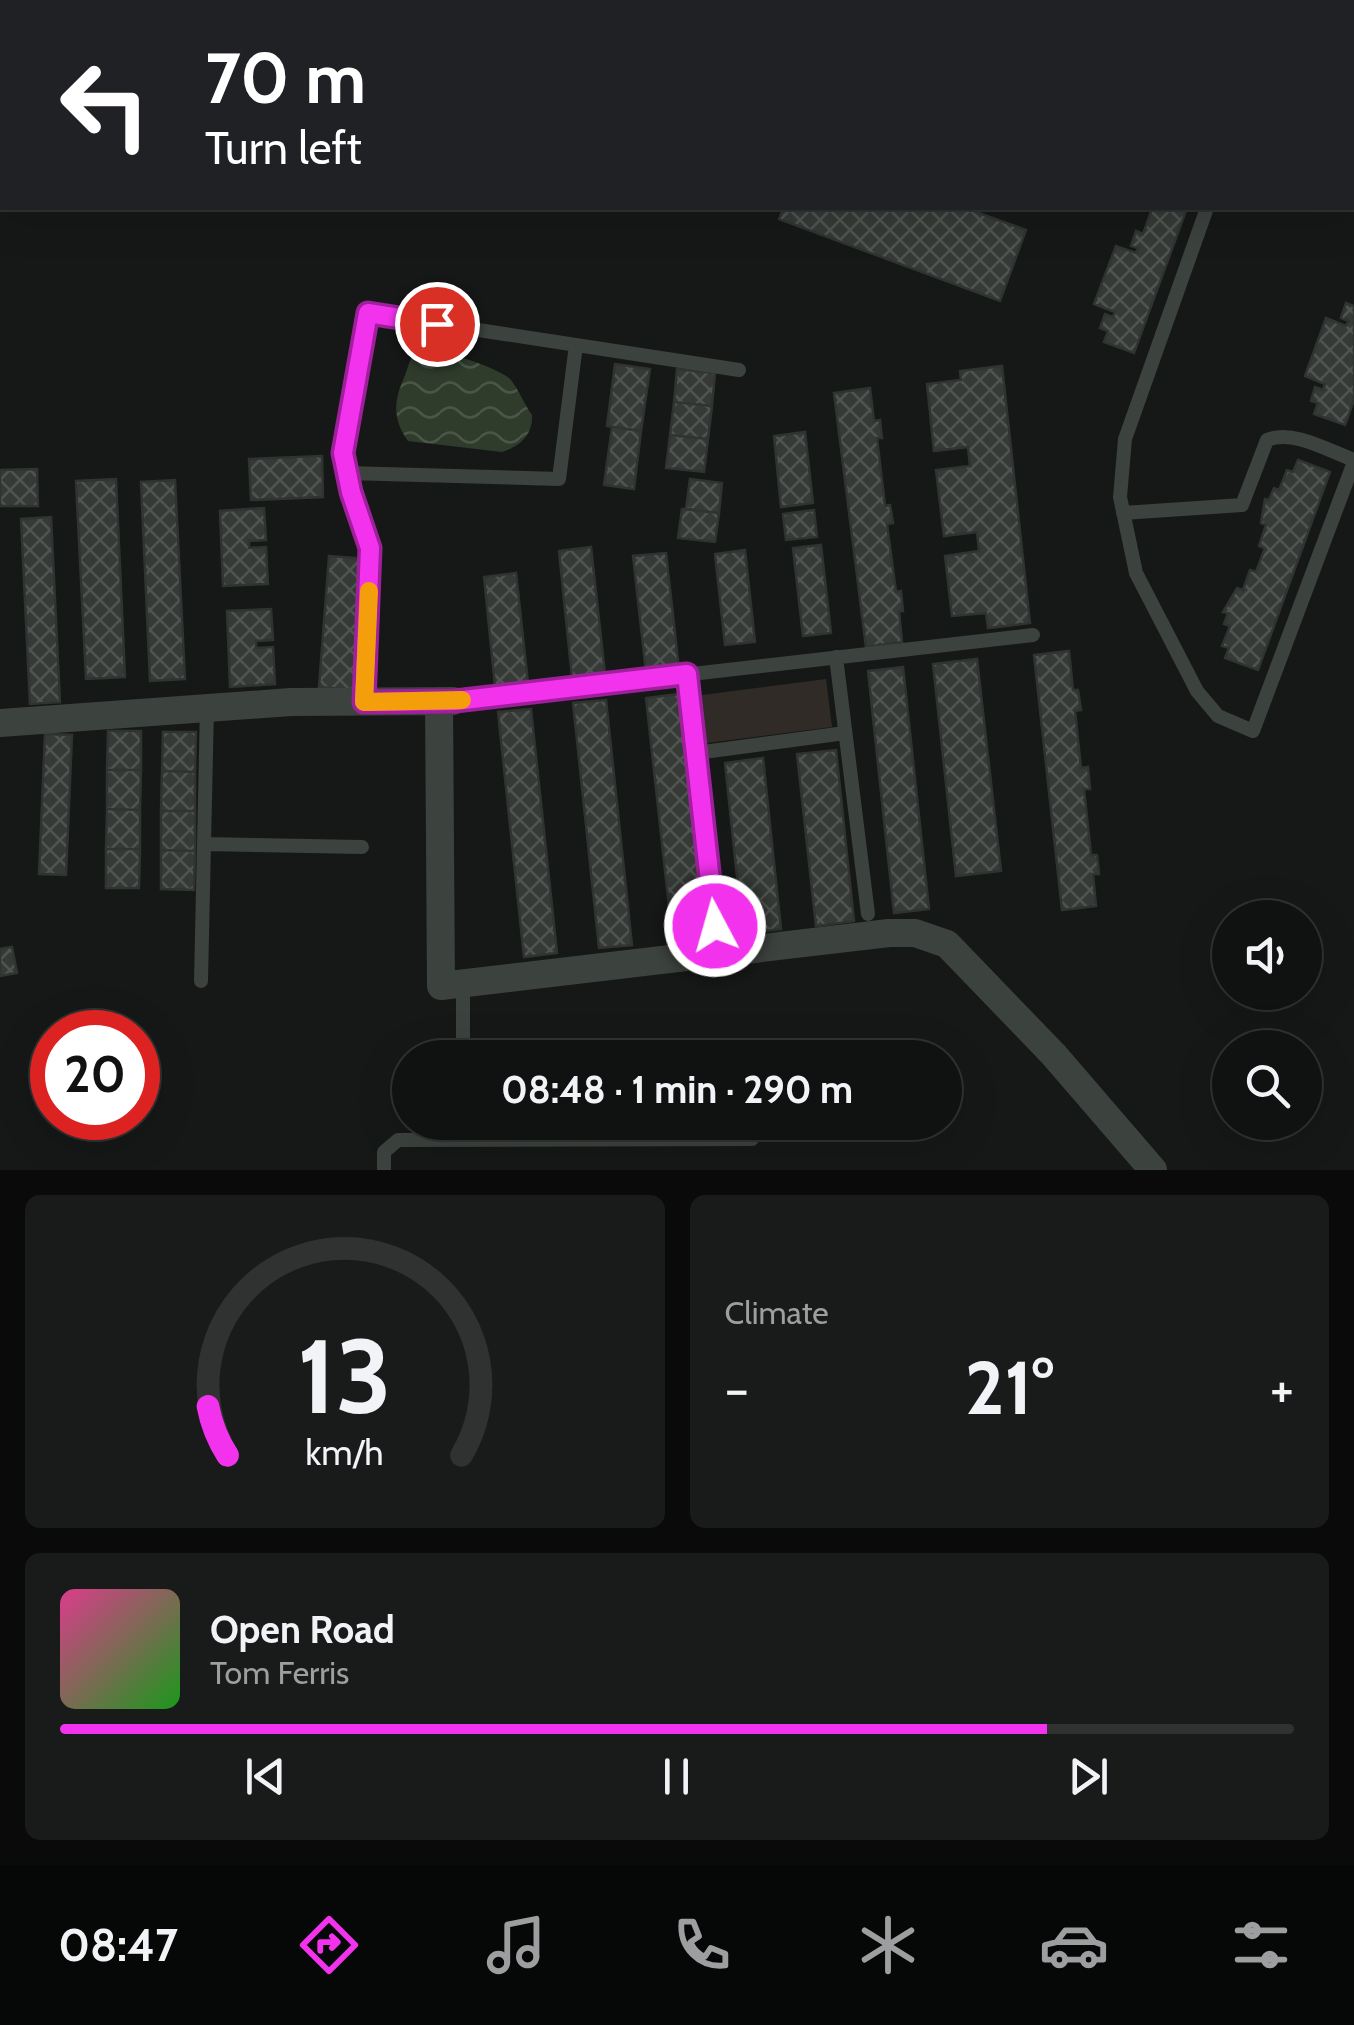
<!DOCTYPE html>
<html lang="en">
<head>
<meta charset="utf-8">
<style>
	body { margin:0; font-family:Cabin,sans-serif; background:#191b1a; color:#f1f3f6; height:100vh; display:flex; flex-direction:column; font-size:38px; white-space:nowrap }
	* { box-sizing:border-box; margin:0 }
	p { font-size:32px; color:#9c9e9f }
	.icon { flex:none; width:55px; height:55px; fill:none; stroke:currentColor; stroke-width:2; stroke-linecap:round; stroke-linejoin:round }
	.map { position:relative; height:1170px; overflow:hidden }
	.details { display:flex; flex-direction:column; gap:25px; padding:25px; background:#090a09; flex:1 }
	.details>* { flex:none }
	.guide { position:absolute; left:0px; top:0px; width:1355px; height:210px; box-shadow:0 10px 40px #0002,0 0 0 2px #303231; background:#202124; color:#fff; overflow:hidden }
	.controls { position:absolute; left:1212px; top:900px; display:grid; gap:20px }
	.controls a { display:grid; place-items:center; width:110px; height:110px; border-radius:50%; background:#101211; box-shadow:0 10px 40px #0002,0 0 0 2px #303231; font-size:50px }
	.speed { position:absolute; left:30px; top:1010px; display:flex; gap:20px; font-size:50px; font-weight:700; text-align:center }
	.speed>* { display:grid; place-content:center; width:130px; height:130px; border-radius:50%; background:#101211; box-shadow:0 10px 40px #0002,0 0 0 2px #303231; line-height:1 }
	.speed .limit { border:15px solid #d22; background:#fff; color:#111 }
	.pin { position:absolute; display:grid; place-items:center; width:85px; height:85px; color:#fff; margin:-42px; border:5px solid #fff; border-radius:50%; box-shadow:0 2px 10px #0007 }
	.me { position:absolute; width:110px; margin:-55px; rotate:354deg; stroke-linejoin:round; filter:drop-shadow(0 0 8px #0008) }
	.turn { display:flex; align-items:center; gap:35px; height:210px; padding:0 40px; font-size:45px }
	.turn .icon { width:130px; height:130px; stroke-width:2.5 }
	.turn b { display:block; font-size:70px; line-height:85px }
	.big { font-size:75px; font-weight:700; line-height:1.1 }
	.details .card { flex:1; display:flex; flex-direction:column; justify-content:center; gap:15px; min-width:0; padding:0 35px; border-radius:15px; background:#191b1a }
	.details .dial { align-items:center; gap:0 }
	.dial svg { height:260px; overflow:visible; fill:none; stroke:#303231; stroke-width:7; stroke-linecap:round; text-anchor:middle }
	.dial text { fill:#f1f3f6; stroke:none }
	.song { display:flex; align-items:center; gap:30px }
	.cover { width:120px; height:120px; border-radius:15px; background:linear-gradient(135deg,hsl(330 70% 55%),hsl(120 70% 35%)) }
	.played { height:10px; border-radius:5px; background:linear-gradient(90deg,#f332ed 80%,#303231 80%) }
	.keys { display:flex; justify-content:space-around; direction:ltr }
	.heat { display:flex; justify-content:space-between; align-items:center; font-size:55px; direction:ltr }
	.details .tiles { flex:1; display:grid; gap:25px; grid-template-columns:1fr 1fr }
	.card:last-child { grid-column:span 2 }
	.trip { position:absolute; left:392px; top:1040px; width:570px; height:100px; border-radius:50px; background:#101211; box-shadow:0 10px 40px #0002,0 0 0 2px #303231; font-weight:700; line-height:100px; text-align:center }
	.tab-bar { display:flex; height:160px; justify-content:space-around; align-items:center; background:#060707; color:#9c9e9f }
	.tab-bar .icon { width:70px; height:70px }
	.tab-bar .active { color:#f332ed }
	.tab-bar b { font-size:45px; color:#f1f3f6 }
	.map>svg:first-child { display:block }
</style>
</head>
<body>
<div class="map">
<svg width="1354" height="1170" viewBox="0 0 1354 1170">
	<defs>
		<pattern id="water-waves" width="16" height="10" patternUnits="userSpaceOnUse" patternTransform="scale(2.5)"><rect width="16" height="10" fill="#2f3c2c"/><path d="M0 5q4-4 8 0t8 0" fill="none" stroke="#4a5648"/></pattern>
		<pattern id="building-cross-hatch" width="8" height="8" patternUnits="userSpaceOnUse" patternTransform="scale(2.5)"><rect width="8" height="8" fill="#363a37"/><path d="M0 0l8 8M0 8l8-8" fill="none" stroke="#505451"/></pattern>
	</defs>
	<rect width="100%" height="100%" fill="#161817"/>
	<path fill="#302b26" d="M826 679 832 727 707 743 702 695Z"/>
	<path fill="url(#water-waves)" d="M420 348C435 347 503 369 511 380 519 390 524 404 532 415 533 435 520 446 502 452L408 441C392 419 394 400 404 378 409 366 409 356 420 348Z"/>
	<path fill="url(#building-cross-hatch)" stroke="#303431" stroke-width="2.5" d="M870 0H1028L1027 2Z
		M1352 111H1354V177L1352 176Z
		M784 208H965L1026 230 1000 301 779 219Z
		M1149 208H1187L1134 353 1104 342 1108 331 1100 328 1105 314 1113 317 1115 312 1094 304 1116 246 1136 253 1138 248 1131 246 1136 231 1143 234 1152 209Z
		M1346 303 1354 306V400L1345 425 1314 414 1318 403 1311 401 1315 387 1323 390 1325 384 1305 376 1326 318 1346 326 1349 321 1341 318Z
		M615 364 650 369 641 431 607 426Z
		M1002 366 1030 623 988 628 986 613 952 616 945 556 979 551 977 532 944 536 936 470 970 466 968 447 934 451 927 384 961 380 960 371Z
		M677 369 715 373 712 406 674 402Z
		M870 388 874 421 880 420 882 438H877L885 506 890 505 893 523 887 524 896 592 901 591 903 611H899L902 642 866 647 834 393Z
		M674 402 712 406 708 439 670 435Z
		M612 427 641 431 634 489 604 485Z
		M805 432 813 503 781 507 774 436Z
		M670 435 708 439 704 472 666 468Z
		M322 456 323 497 251 500 249 459Z
		M1298 460 1330 472 1258 670 1225 658 1229 648 1222 646 1230 626 1224 624 1228 613 1223 612 1237 588 1243 590 1250 570 1256 572 1265 548 1259 546 1266 525 1261 523 1265 499 1269 500 1274 488 1279 490 1287 470 1293 472Z
		M37 469 38 506H0V470Z
		M116 479 125 677 86 679 76 481Z
		M690 479 722 483 719 513 686 509Z
		M175 480 185 679 150 681 141 482Z
		M264 508 266 540 249 541V548L266 547 268 584 223 586 220 511Z
		M682 509 719 513 715 542 678 538Z
		M814 510 817 537 786 540 783 514Z
		M51 517 60 702 30 704 21 519Z
		M821 545 831 633 803 636 793 548Z
		M591 547 605 674 572 678 559 551Z
		M745 550 755 642 725 645 715 554Z
		M666 553 679 669 646 672 633 556Z
		M329 556 366 559 356 690 319 687Z
		M516 573 528 683 495 686 484 577Z
		M271 609 273 640 256 641V648L273 647 275 684 230 687 227 611Z
		M1069 651 1073 690H1078L1081 710 1075 711 1081 768 1088 767 1090 789H1084L1091 855H1097L1099 874H1093L1096 906 1062 910 1034 655Z
		M977 659 1001 871 956 876 933 664Z
		M903 667 929 909 894 913 868 671Z
		M679 694 706 939 673 943 646 698Z
		M606 700 632 945 599 948 573 703Z
		M531 709 557 953 524 957 498 712Z
		M108 731H141V770H107Z
		M163 732H196L195 772 162 771Z
		M45 734 72 735 66 875 39 874Z
		M836 750 854 921 816 926 797 754Z
		M763 758 781 929 743 934 725 763Z
		M107 770H141L140 810 107 809Z
		M162 771 195 772V811H161Z
		M107 809 140 810V849H106Z
		M161 811H195V851L161 850Z
		M106 849H140L139 888H106Z
		M161 850 195 851 194 890 161 889Z
		M12 947 17 973 0 976V949Z"/>
	<g fill="none" stroke-linecap="round" stroke-linejoin="round">
		<path stroke="#3c423d" stroke-width="14" d="M1177 2 1178 0
			M1352 87H1354
			M1207 208 1125 439 1120 497 1136 573 1197 691 1218 716 1253 731 1354 462
			M347 473 559 479 576 345
			M1123 513 1242 505 1267 440C1293 429 1329 451 1354 460
			M836 657 868 914
			M687 674 715 926
			M364 701 370 548 351 491 343 453 368 313 739 370
			M455 701 1033 635
			M696 753 845 733
			M204 844 362 847
			M201 981 207 707
			M463 983V1058
			M384 1170V1152L398 1140 752 1139"/>
		<path stroke="#3c423d" stroke-width="28" d="M357 0 363 2
			M439 701 441 986 889 933H915L947 944 1054 1055 1153 1170
			M0 723 291 702 453 701"/>
	</g>
	<g fill="none" stroke-linecap="round" stroke-linejoin="round">
		<defs>
			<path id="route" d="M437 324 368 313 343 453 351 492 370 548 364 702 455 701 687 674 715 926"/>
		</defs>
		<use href="#route" stroke="#9e209a" stroke-width="25"/>
		<use href="#route" stroke="#f332ed" stroke-width="18"/>
		<path stroke="#f59e0b" stroke-width="18" d="M369 591 364 702 462 700"/>
	</g>
</svg>
<div class="controls">
<a><svg class="icon" aria-label="sound" viewBox="0 0 24 24"><path d="M4 9h4l5-4v14l-5-4H4zM17 9q2 3 0 6"/></svg></a>
<a><svg class="icon" aria-label="search" viewBox="0 0 24 24"><circle cx="10" cy="10" r="6"/><path d="M15 15l6 6"/></svg></a>
</div>
<div class="speed"><div class="limit">20</div></div>
<div class="pin" style="left:437px;top:324px;background:#d93025"><svg class="icon" aria-label="arrive" viewBox="0 0 24 24"><path d="M6 21V4h12l-3 4 3 4H6"/></svg></div>
<svg class="me" style="left:715px;top:926px" viewBox="-20 -20 40 40"><circle r="17" fill="#f332ed" stroke="#fff" stroke-width="3"/><path d="M0-11L8 9 0 5-8 9z" fill="#fff"/></svg>
<div class="trip">08:48 · 1 min · 290 m</div>
<div class="guide">
<div class="turn"><svg class="icon" aria-label="left" viewBox="0 0 24 24"><path d="M17 20v-9H6M10 6l-5 5 5 5"/></svg><div><b>70 m</b>Turn left</div></div>
</div>
</div>
<section class="details">
<div class="tiles">
<div class="card dial"><svg viewBox="0 0 100 80">
<path d="M14 69A42 42 0 1 1 86 69"/>
<path d="M14 69A42 42 0 0 1 8 54" stroke="#f332ed"/>
<text x="50" y="56" font-size="32" font-weight="700">13</text>
<text x="50" y="72" font-size="11">km/h</text>
</svg></div>
<div class="card"><p>Climate</p>
<div class="heat"><a>−</a><b class="big">21°</b><a>+</a></div>
</div>
<div class="card">
<div class="song"><i class="cover"></i><div><b>Open Road</b><p>Tom Ferris</p></div></div>
<div class="played"></div>
<div class="keys"><svg class="icon" aria-label="previous" viewBox="0 0 24 24"><path d="M18 5L8 12l10 7zM5 5v14"/></svg><svg class="icon" aria-label="pause" viewBox="0 0 24 24"><path d="M8 5v14M16 5v14"/></svg><svg class="icon" aria-label="next" viewBox="0 0 24 24"><path d="M6 5l10 7-10 7zM19 5v14"/></svg></div>
</div>
</div>
</section>
<nav class="tab-bar">
<b>08:47</b>
<svg class="icon active" aria-label="directions" viewBox="0 0 24 24"><path d="M12 3l9 9-9 9-9-9zM9 14v-3h6M13 9l2 2-2 2"/></svg>
<svg class="icon" aria-label="music" viewBox="0 0 24 24"><path d="M9 18V5l10-2v13"/><circle cx="6" cy="18" r="3"/><circle cx="16" cy="16" r="3"/></svg>
<svg class="icon" aria-label="phone" viewBox="0 0 24 24"><path d="M5 4h4l2 5-3 2q2 4 5 5l2-3 5 2v4C11 20 4 13 5 4z"/></svg>
<svg class="icon" aria-label="climate" viewBox="0 0 24 24"><path d="M12 3v18M4 7l16 10M4 17L20 7"/></svg>
<svg class="icon" aria-label="car" viewBox="0 0 24 24"><path d="M5 17H2v-5l4-1 3-4h7l3 4 3 1v5h-3M9 17h6M6 11h13"/><circle cx="7" cy="17" r="2"/><circle cx="17" cy="17" r="2"/></svg>
<svg class="icon" aria-label="filters" viewBox="0 0 24 24"><path d="M4 7h16M4 17h16"/><circle cx="9" cy="7" r="2"/><circle cx="15" cy="17" r="2"/></svg>
</nav>
</body>
</html>
